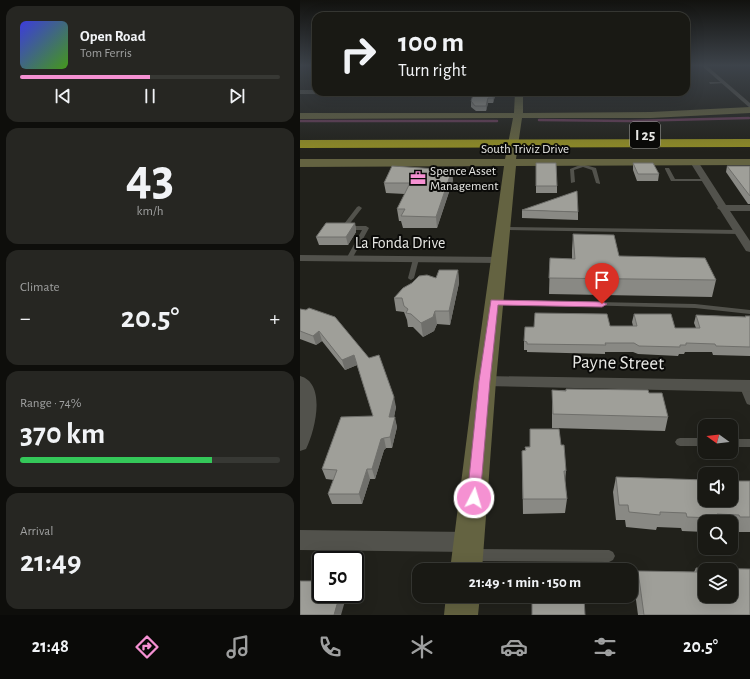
<!DOCTYPE html>
<html lang="en">
<head>
<meta charset="utf-8">
<style>
	body { margin:0; font-family:"Alegreya Sans",sans-serif; background:#262622; color:#f1f3f6; height:100vh; display:flex; flex-direction:column; font-size:15px; white-space:nowrap }
	* { box-sizing:border-box; margin:0 }
	p { font-size:13px; color:#9fa0a0 }
	.icon { flex:none; width:22px; height:22px; fill:none; stroke:currentColor; stroke-width:2; stroke-linecap:round; stroke-linejoin:round }
	.map { position:relative; flex:1; overflow:hidden }
	.sheet { display:flex; flex-direction:column; gap:6px; padding:6px; background:#0e0e0b; width:300px }
	.sheet>* { flex:none }
	.hud { position:absolute; left:12px; top:12px; width:378px; height:84px; border-radius:12px; box-shadow:0 4px 16px #0002,0 0 0 1px #373834; background:#191914; color:#f1f3f6; overflow:hidden }
	.needle { width:26px; rotate:285deg }
	.tools { position:absolute; left:398px; top:419px; display:grid; gap:8px }
	.tools a { display:grid; place-items:center; width:40px; height:40px; border-radius:8px; background:#191914; box-shadow:0 4px 16px #0002,0 0 0 1px #373834; font-size:20px }
	.speed { position:absolute; left:12px; top:551px; display:flex; gap:8px; font-size:20px; font-weight:700; text-align:center }
	.speed>* { display:grid; place-content:center; width:52px; height:52px; border-radius:50%; background:#191914; box-shadow:0 4px 16px #0002,0 0 0 1px #373834; line-height:1 }
	.speed .limit { border:2px solid #111; border-radius:6px; background:#fff; color:#111 }
	.pin { position:absolute; display:grid; place-items:center; width:34px; height:34px; color:#fff; margin:-41px -17px; border-radius:50% 50% 50% 0; rotate:-45deg; box-shadow:0 0 4px #0007 }
	.pin .icon { rotate:45deg }
	.me { position:absolute; width:44px; margin:-22px; rotate:5deg; stroke-linejoin:round; filter:drop-shadow(0 0 3px #0008) }
	.turn { display:flex; align-items:center; gap:14px; height:84px; padding:0 20px; font-size:18px }
	.turn .icon { width:52px; height:52px; stroke-width:2.5 }
	.turn b { display:block; font-size:28px; line-height:34px }
	.big { font-size:30px; font-weight:700; line-height:1.1 }
	.sheet .widget { flex:1; display:flex; flex-direction:column; justify-content:center; gap:6px; min-width:0; padding:0 14px; border-radius:12px; background:#262622 }
	.sheet .dial { align-items:center; gap:0 }
	.dial b { font-size:52px; line-height:1 }
	.song { display:flex; align-items:center; gap:12px }
	.cover { width:48px; height:48px; border-radius:6px; background:linear-gradient(135deg,hsl(240 70% 55%),hsl(100 70% 35%)) }
	.played { height:4px; border-radius:2px; background:linear-gradient(90deg,#f591d2 50%,#373834 50%) }
	.keys { display:flex; justify-content:space-around; direction:ltr }
	.heat { display:flex; justify-content:space-between; align-items:center; font-size:22px; direction:ltr }
	.charge { height:6px; border-radius:3px; background:linear-gradient(90deg,#34c759 74%,#373834 0) }
	.trip { position:absolute; left:112px; top:563px; width:226px; height:40px; border-radius:12px; background:#191914; box-shadow:0 4px 16px #0002,0 0 0 1px #373834; font-weight:700; line-height:40px; text-align:center }
	.tabs { display:flex; height:64px; justify-content:space-around; align-items:center; background:#0a0a08; color:#9fa0a0 }
	.tabs .icon { width:28px; height:28px }
	.tabs .active { color:#f591d2 }
	.tabs b { font-size:18px; color:#f1f3f6 }
	main { display:flex; flex:1; min-height:0 }
	.map>svg:first-child { display:block }
</style>
</head>
<body>
<main>
<section class="sheet">
<div class="widget">
<div class="song"><i class="cover"></i><div><b>Open Road</b><p>Tom Ferris</p></div></div>
<div class="played"></div>
<div class="keys"><svg class="icon" aria-label="previous" viewBox="0 0 24 24"><path d="M18 5L8 12l10 7zM5 5v14"/></svg><svg class="icon" aria-label="pause" viewBox="0 0 24 24"><path d="M8 5v14M16 5v14"/></svg><svg class="icon" aria-label="next" viewBox="0 0 24 24"><path d="M6 5l10 7-10 7zM19 5v14"/></svg></div>
</div>
<div class="widget dial"><b>43</b><p>km/h</p></div>
<div class="widget"><p>Climate</p>
<div class="heat"><a>−</a><b class="big">20.5°</b><a>+</a></div>
</div>
<div class="widget"><p>Range · 74%</p><b class="big">370 km</b><div class="charge"></div></div>
<div class="widget"><p>Arrival</p><b class="big">21:49</b></div>
</section>
<div class="map">
<svg width="450" height="615" viewBox="0 0 450 615">
	<rect width="100%" height="100%" fill="#21211b"/>
	<g fill="none" stroke-linecap="round" stroke-linejoin="round">
		<path stroke="#653d57" stroke-width="2.5" d="M239 120 329 121 449 118
			M0 121H197"/>
		<path fill="#52524c" fill-rule="evenodd" d="M409 82H424L425 83 410 84Z
			M279 161H283L285 165 296 168 300 183V184L296 183 292 170 283 167 274 170 275 182 271 183 270 169 280 165Z
			M365 168H369L375 179H405L407 180 405 181H371L365 169Z
			M59 206 62 208 48 226H66L69 228 52 259 49 261 46 259 62 230H44L41 228 57 207Z
			M203 227 439 230 442 232 439 234 201 230V228Z
			M116 257 119 259 114 278 111 280 109 279 108 278 113 259Z
			M195 300 395 304 450 310V314L395 308 193 303 192 302Z
			M443 382 446 383 450 392V405L447 404 446 402 439 385 440 383Z
			M380 438H405V446H380L377 445 375 442 377 439Z
			M431 439H450V447H431Z
			M174 549 309 550 313 552 315 556 313 560 309 562 174 561 170 559 168 555 170 551Z"/>
		<path fill="#52524c" fill-rule="evenodd" d="M402 66H407L450 103V108Z
			M0 90H16V92L222 93 219 95 0 94Z
			M391 160H397L426 205H450V211H430L450 241V252L446 251 420 210 417 208 418 207 390 162Z
			M0 255 199 257 203 258 205 260 203 262 199 263 0 261Z
			M0 376C27 383 15 431 6 449L0 451Z
			M185 376 450 380V392L185 386 180 385 177 381 180 377Z
			M0 530 169 532 176 535 180 542 176 549 169 552 0 550Z"/>
		<path fill="#646341" fill-rule="evenodd" d="M215 92H223V113L351 112 450 107V113L351 118H222L216 159H450V165L216 166 196 381 182 570H150L174 381 204 166 0 167V159H205L213 118 0 119V113H214Z
			M146 596H180L178 615H144Z"/>
		<path fill="#8f8b26" fill-rule="evenodd" d="M450 139V147L0 148V140Z"/>
	</g>
	<path fill="#898984" d="M195 92V96L193 103H188L186 111H176L171 107V101Z
		M236 163 257 186V193H236Z
		M333 163 359 174 358 181H337L333 170Z
		M427 166H450V204H448L426 172Z
		M153 180 137 228H103L101 221H99L97 209 105 194 86 193 84 183Z
		M222 210 278 212V220L222 218Z
		M55 223 56 232 48 245H19L16 237Z
		M273 234 319 256 416 280 412 297 249 294 250 258 272 259V250Z
		M158 270 159 283 150 325 137 324 134 331 123 337 113 327H108L107 320 104 312 96 311 94 298 136 278Z
		M0 309 35 317 96 407 94 417 97 427 92 448H86L84 450 75 479H70L62 504H32L28 494 34 480 26 479 22 469 73 416 57 365 45 370 22 341 16 345 0 339Z
		M334 314 375 328H396L394 323 396 315 445 317V316H450V356L413 355 412 352H385L384 354H379L378 356 338 354 333 352H305V354L227 352V350H224V341L310 326H333L332 322Z
		M252 390 349 393 368 417 365 431 252 428Z
		M261 445 266 471 265 482 267 499 265 513 223 514 222 451 225 450V447Z
		M404 476H405V500L450 481V532H434L433 529H431V522H405V532L382 531 381 528 357 527 356 530 326 527 325 520H316L313 492 316 477 402 480Z
		M396 568 450 615H338L334 585 338 571 394 572Z"/>
	<path fill="#6f6f6b" d="M195 92V96L193 103V98Z
		M188 98V103L186 111V106Z
		M152 170 153 180 137 228 136 217Z
		M55 223 56 232 48 245 46 237Z
		M158 270 159 283 150 325 149 311Z
		M135 311 137 324 134 331 123 337 121 323Z
		M19 331 22 341 16 345 13 336Z
		M54 355 57 365 45 370 42 360Z
		M94 397 96 407 92 427 89 417Z
		M95 417 97 427 92 448 90 437Z
		M84 438 86 448 84 450 75 479 72 469 81 439Z
		M67 469 70 479 62 504 59 494Z
		M417 514 414 522H412L414 518Z
		M40 594H47L41 615H34Z"/>
	<path fill="#9f9f99" stroke="#6f6f6b" fill-rule="evenodd" d="M174 92H195L193 98H188L186 106H175L171 101Z
		M236 163H256L257 186H236Z
		M333 163H353L359 174H338Z
		M92 166 152 170 136 217 101 216 105 209H97L110 183H84Z
		M427 166H450V196Z
		M277 191 278 212 222 210Z
		M26 223H55L46 237H16Z
		M273 234 314 235 319 256 405 258 416 280 249 278 250 258 275 259Z
		M139 270H158L149 311H135L133 317 121 323 111 314 106 313 108 309 104 306 102 298H94L103 288 112 283 119 276 127 275 136 278Z
		M9 308 35 317 69 358 79 355 94 397 89 417H95L90 437 84 438 81 439 72 469H67L59 494H28L37 470 22 469 41 417 73 416 54 355 42 360 19 331 13 336 0 331V309L6 310Z
		M235 313 307 314 310 326H337L334 314H371L375 328H400L396 315 446 317 445 316H450V347L416 346 415 344 386 343V345H380V347L339 346 334 343H305L306 345 227 344V342L224 341 225 327H234Z
		M266 389 348 390 349 393H362L368 417 253 414 252 390 266 391Z
		M230 429H259L261 445H264L266 471H264L267 499H223L222 451 226 450 225 447H230Z
		M404 476H405V500H431V481H450V517H440L439 515 417 514 414 518 387 517 386 513 360 512V515L329 512 328 505H319L316 477 405 480Z
		M396 568 450 569V615H344L338 571 397 572ZM405 570H431V596H405Z
		M0 581H21V594H40L34 615H0Z
		M232 596H276V597L284 598 285 615H232Z"/>
	<linearGradient id="sky" x2="0" y2="1"><stop stop-color="#12120f"/><stop offset="0.43" stop-color="#3d434a"/><stop offset="1" stop-color="#3d434a" stop-opacity="0"/></linearGradient>
	<rect width="450" height="152" fill="url(#sky)"/>
	<path fill="#f591d2" stroke="#9f5e88" d="M191 300 302 302 307 304 302 307 198 305 190 381 180 498 178 502 174 504 169 502 167 498 179 381Z"/>
	<defs>
		<symbol id="office-bare" viewBox="-9 -9 18 18"><path d="M-6-3h4V-5.5h4V-3h4V5H-6ZM-1-4.5V-3h2v-1.5ZM-6 0V1H6V0Z" fill="#f591d2" stroke="#0a0a08" stroke-width="2.5" paint-order="stroke"/></symbol>
	</defs>
	<g fill-rule="evenodd">
		<use href="#office-bare" x="107" y="167" width="22" height="22"/>
	</g>
	<g text-anchor="middle" dominant-baseline="central" stroke-width="4" stroke-linejoin="round" paint-order="stroke">
		<g font-size="13" fill="#e8e8e5" stroke="#0a0a08">
			<text x="225" y="149">South Triviz Drive</text>
		</g>
		<g font-size="13" fill="#e8e8e5" stroke="#0a0a08" text-anchor="start">
			<text x="130" y="171">Spence Asset<tspan x="130" dy="15">Management</tspan></text>
		</g>
		<rect fill="#0a0a08" stroke="#a5a5a3" stroke-width="1" x="330" y="122" width="30" height="26" rx="3"/>
		<g font-size="15" font-weight="bold" fill="#e8e8e5">
			<text x="345" y="135">I 25</text>
		</g>
		<g font-size="16" fill="#e8e8e5" stroke="#0a0a08">
			<text x="100" y="243">La Fonda Drive</text>
		</g>
		<g font-size="19" fill="#e8e8e5" stroke="#0a0a08">
			<text transform="translate(318 363) rotate(1)">Payne Street</text>
		</g>
	</g>
</svg>
<div class="tools">
<a><svg class="needle" viewBox="-14 -14 28 28"><path d="M0-13l5 13h-10z" fill="#e53935"/><path d="M0 13l5-13h-10z" fill="#9fa0a0"/></svg></a>
<a><svg class="icon" aria-label="sound" viewBox="0 0 24 24"><path d="M4 9h4l5-4v14l-5-4H4zM17 9q2 3 0 6"/></svg></a>
<a><svg class="icon" aria-label="search" viewBox="0 0 24 24"><circle cx="10" cy="10" r="6"/><path d="M15 15l6 6"/></svg></a>
<a><svg class="icon" aria-label="layers" viewBox="0 0 24 24"><path d="M12 4l9 5-9 5-9-5zM3 14l9 5 9-5"/></svg></a>
</div>
<div class="speed"><div class="limit">50</div></div>
<div class="pin" style="left:302px;top:304px;background:#d93025"><svg class="icon" aria-label="arrive" viewBox="0 0 24 24"><path d="M6 21V4h12l-3 4 3 4H6"/></svg></div>
<svg class="me" style="left:174px;top:498px" viewBox="-20 -20 40 40"><circle r="17" fill="#f591d2" stroke="#fff" stroke-width="3"/><path d="M0-11L8 9 0 5-8 9z" fill="#fff"/></svg>
<div class="trip">21:49 · 1 min · 150 m</div>
<div class="hud">
<div class="turn"><svg class="icon" aria-label="right" viewBox="0 0 24 24"><path d="M7 20v-9h11M14 6l5 5-5 5"/></svg><div><b>100 m</b>Turn right</div></div>
</div>
</div>
</main>
<nav class="tabs">
<b>21:48</b>
<svg class="icon active" aria-label="directions" viewBox="0 0 24 24"><path d="M12 3l9 9-9 9-9-9zM9 14v-3h6M13 9l2 2-2 2"/></svg>
<svg class="icon" aria-label="music" viewBox="0 0 24 24"><path d="M9 18V5l10-2v13"/><circle cx="6" cy="18" r="3"/><circle cx="16" cy="16" r="3"/></svg>
<svg class="icon" aria-label="phone" viewBox="0 0 24 24"><path d="M5 4h4l2 5-3 2q2 4 5 5l2-3 5 2v4C11 20 4 13 5 4z"/></svg>
<svg class="icon" aria-label="climate" viewBox="0 0 24 24"><path d="M12 3v18M4 7l16 10M4 17L20 7"/></svg>
<svg class="icon" aria-label="car" viewBox="0 0 24 24"><path d="M5 17H2v-5l4-1 3-4h7l3 4 3 1v5h-3M9 17h6M6 11h13"/><circle cx="7" cy="17" r="2"/><circle cx="17" cy="17" r="2"/></svg>
<svg class="icon" aria-label="filters" viewBox="0 0 24 24"><path d="M4 7h16M4 17h16"/><circle cx="9" cy="7" r="2"/><circle cx="15" cy="17" r="2"/></svg>
<b>20.5°</b>
</nav>
</body>
</html>
